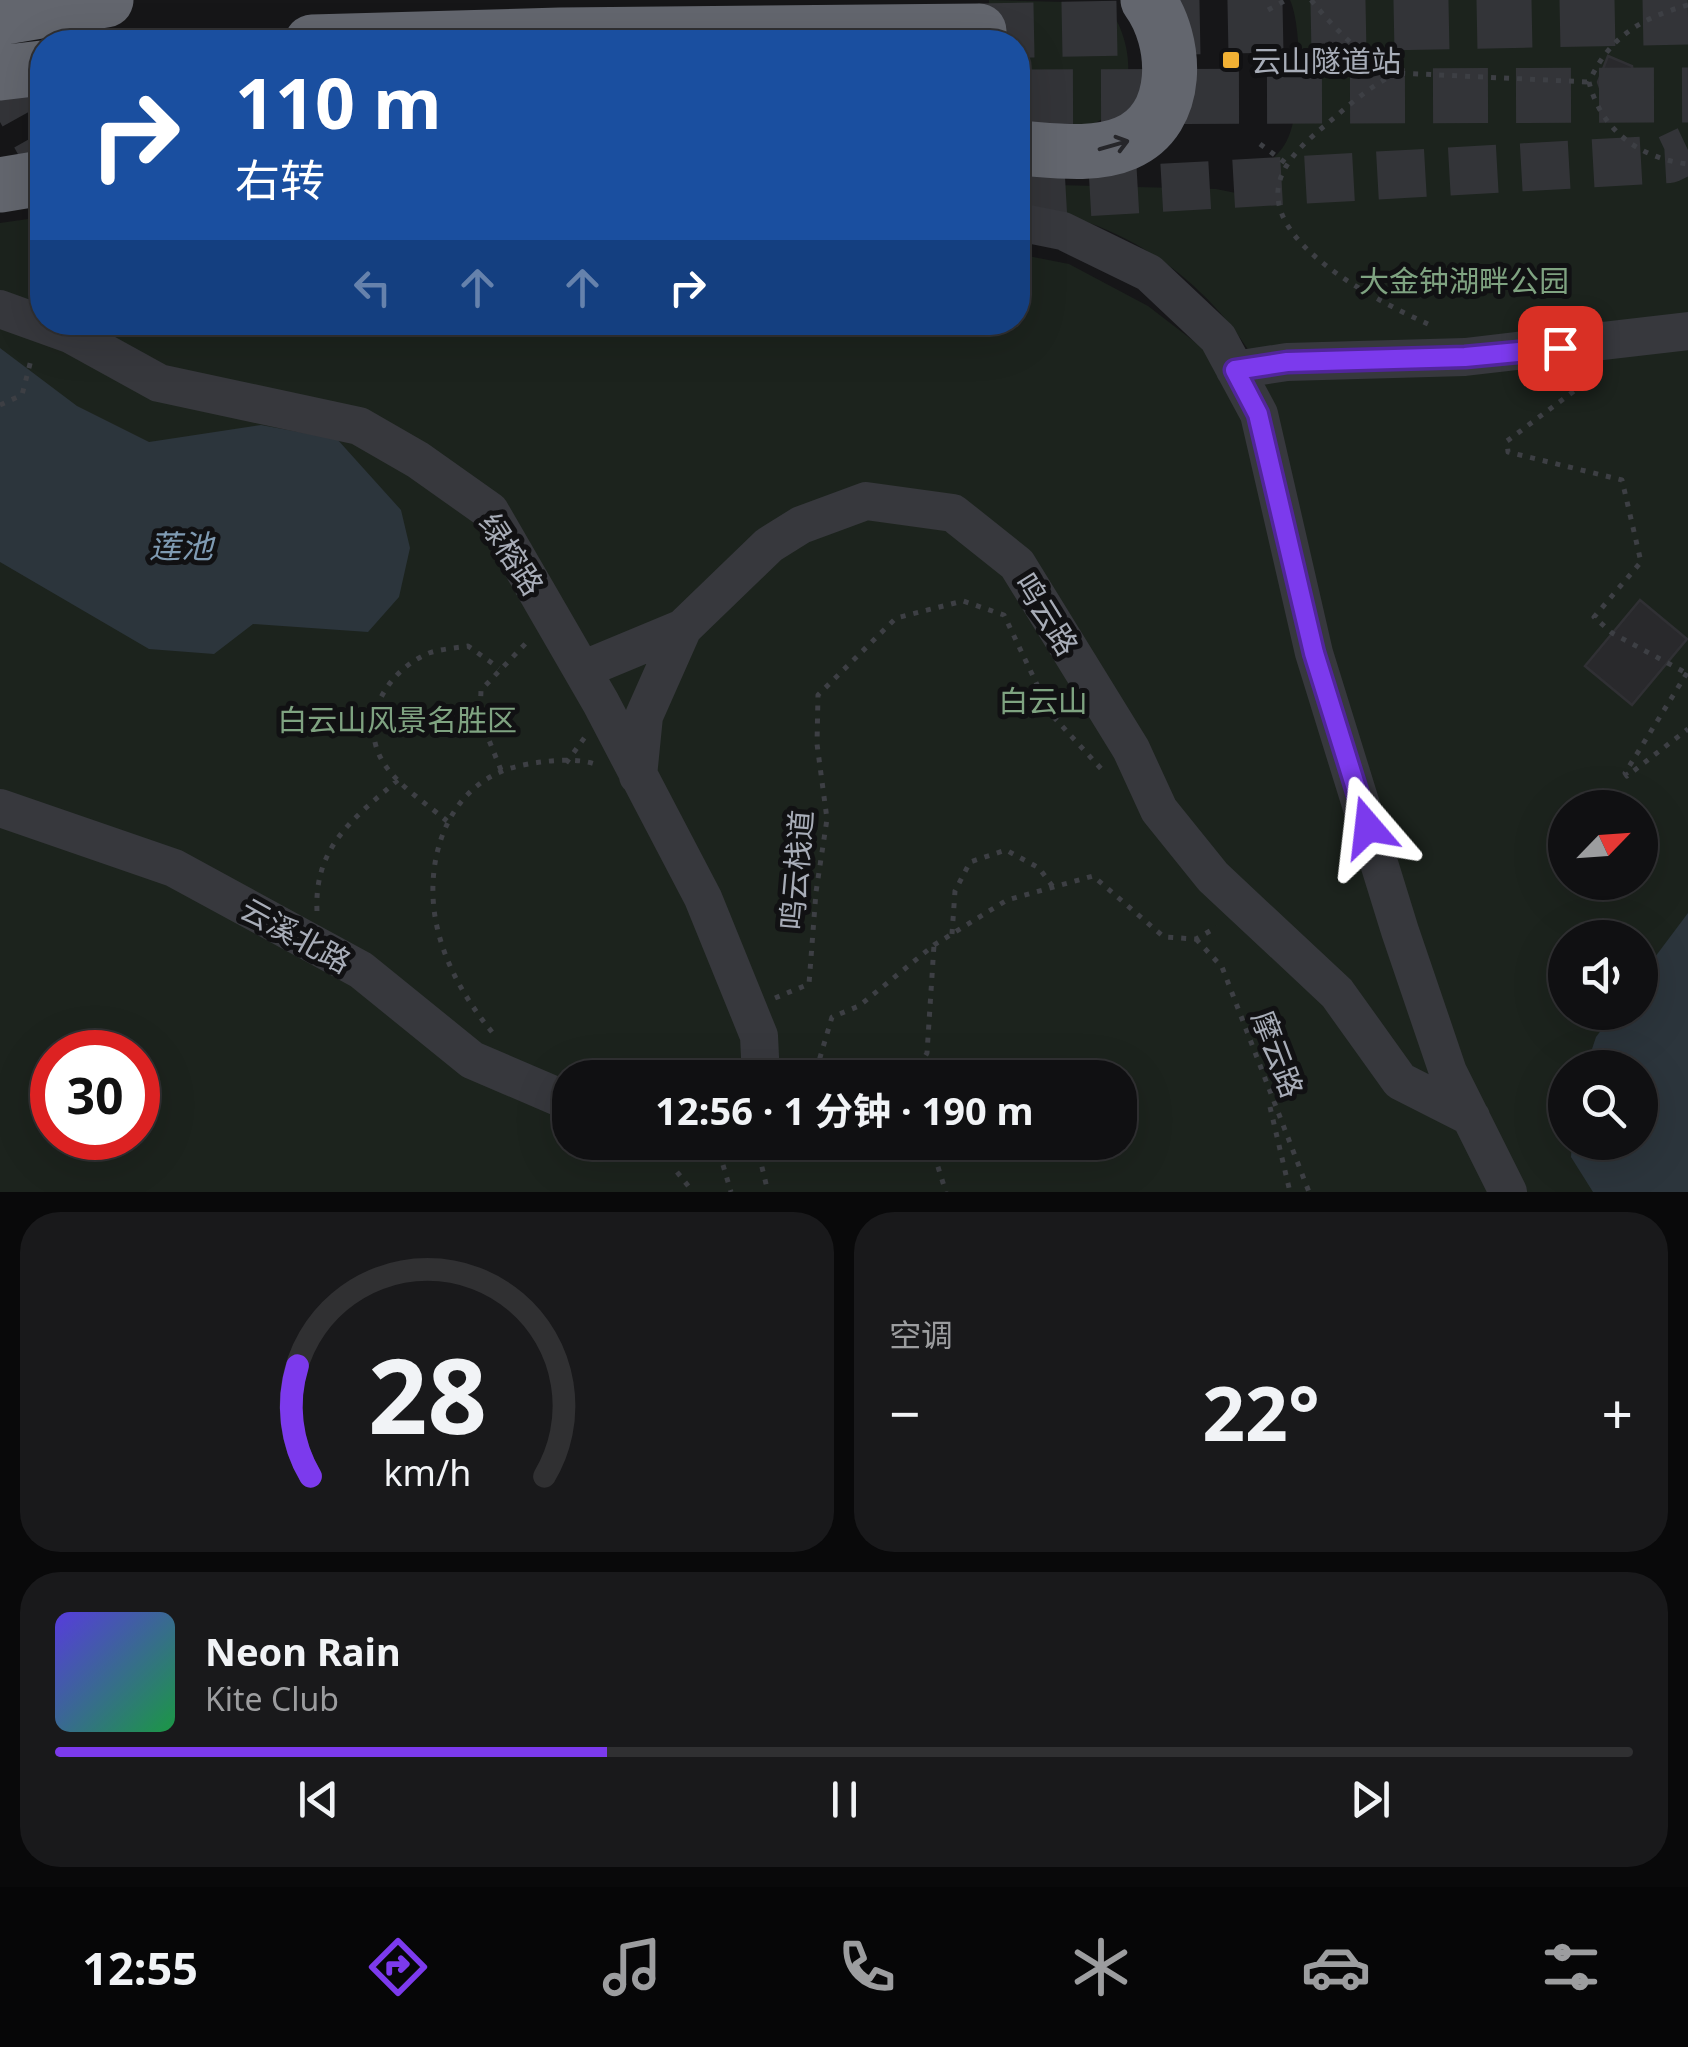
<!DOCTYPE html>
<html lang="zh">
<head>
<meta charset="utf-8">
<style>
	body { margin:0; font-family:"Noto Sans","Noto Sans SC",sans-serif; background:#19191b; color:#f1f3f6; height:100vh; display:flex; flex-direction:column; font-size:38px; white-space:nowrap }
	* { box-sizing:border-box; margin:0 }
	p { font-size:32px; color:#9c9d9f }
	.icon { flex:none; width:55px; height:55px; fill:none; stroke:currentColor; stroke-width:2; stroke-linecap:round; stroke-linejoin:round }
	.map { position:relative; height:1192px; overflow:hidden }
	.side { display:flex; flex-direction:column; gap:20px; padding:20px; background:#09090a; flex:1 }
	.side>* { flex:none }
	.top-card { position:absolute; left:30px; top:30px; width:1000px; height:305px; border-radius:40px; box-shadow:0 10px 40px #0002,0 0 0 2px #303032; background:#1a4fa0; color:#fff; overflow:hidden }
	.needle { width:65px; rotate:65deg }
	.buttons { position:absolute; left:1548px; top:790px; display:grid; gap:20px }
	.buttons a { display:grid; place-items:center; width:110px; height:110px; border-radius:50%; background:#101012; box-shadow:0 10px 40px #0002,0 0 0 2px #303032; font-size:50px }
	.speed { position:absolute; left:30px; top:1030px; display:flex; gap:20px; font-size:50px; font-weight:700; text-align:center }
	.speed>* { display:grid; place-content:center; width:130px; height:130px; border-radius:50%; background:#101012; box-shadow:0 10px 40px #0002,0 0 0 2px #303032; line-height:1 }
	.speed .limit { border:15px solid #d22; background:#fff; color:#111 }
	.pin { position:absolute; display:grid; place-items:center; width:85px; height:85px; color:#fff; margin:-42px; border-radius:20px; box-shadow:0 5px 15px #0006 }
	.me { position:absolute; width:110px; margin:-55px; rotate:343deg; stroke-linejoin:round; filter:drop-shadow(0 0 8px #0008) }
	.turn { display:flex; align-items:center; gap:35px; height:210px; padding:0 40px; font-size:45px }
	.turn .icon { width:130px; height:130px; stroke-width:2.5 }
	.turn b { display:block; font-size:70px; line-height:85px }
	.lanes { display:flex; align-items:center; height:95px; padding:0 40px; background:#0003; justify-content:center; gap:50px; direction:ltr }
	.lanes .off { opacity:.35 }
	.big { font-size:75px; font-weight:700; line-height:1.1 }
	.side .widget { flex:1; display:flex; flex-direction:column; justify-content:center; gap:15px; min-width:0; padding:0 35px; border-radius:40px; background:#19191b }
	.side .dial { align-items:center; gap:0 }
	.dial svg { height:260px; overflow:visible; fill:none; stroke:#303032; stroke-width:7; stroke-linecap:round; text-anchor:middle }
	.dial text { fill:#f1f3f6; stroke:none }
	.song { display:flex; align-items:center; gap:30px }
	.cover { width:120px; height:120px; border-radius:15px; background:linear-gradient(135deg,hsl(250 70% 55%),hsl(140 70% 35%)) }
	.played { height:10px; border-radius:5px; background:linear-gradient(90deg,#7c3aed 35%,#303032 35%) }
	.keys { display:flex; justify-content:space-around; direction:ltr }
	.heat { display:flex; justify-content:space-between; align-items:center; font-size:55px; direction:ltr }
	.side .tiles { flex:1; display:grid; gap:20px; grid-template-columns:1fr 1fr }
	.widget:last-child { grid-column:span 2 }
	.trip { position:absolute; left:552px; top:1060px; width:585px; height:100px; border-radius:40px; background:#101012; box-shadow:0 10px 40px #0002,0 0 0 2px #303032; font-weight:700; line-height:100px; text-align:center }
	.menu { display:flex; height:160px; justify-content:space-around; align-items:center; background:#060607; color:#9c9d9f }
	.menu .icon { width:70px; height:70px }
	.menu .on { color:#7c3aed }
	.menu b { font-size:45px; color:#f1f3f6 }
	.map>svg:first-child { display:block }
</style>
</head>
<body>
<div class="map">
<svg width="1688" height="1192" viewBox="0 0 1688 1192">
	<rect width="100%" height="100%" fill="#161618"/>
	<path fill="#1c231d" fill-rule="evenodd" d="M989 0 1105 3C1134 37 1143 106 1090 125 1069 132 1039 129 1018 131V42H986Z
		M1290 0H1688V1192H0V223L42 217V322H1018V254L1069 264 1148 306 1204 349 1251 354C1211 291 1150 242 1078 219 1059 213 1037 212 1018 209V184L1216 189 1236 193C1247 175 1273 164 1285 144 1302 117 1303 29 1290 0ZM1565 808H1640V882H1565ZM1565 938H1640V1012H1565ZM52 1052H138V1138H52ZM1565 1068H1640V1142H1565ZM570 1078H1120V1142H570Z"/>
	<path fill="#2c353c" d="M0 348 77 406 149 442 261 425 337 439 401 510 410 548 399 597 368 632 253 624 214 654 149 649 0 562Z
		M1688 913V1192H1593L1571 1157 1572 1143 1640 1142V1068L1586 1067 1596 1037 1614 1013 1640 1012V977Z"/>
	<path fill="#29292c" stroke="#303034" stroke-width="2.5" d="M1608 56 1632 66 1636 99 1609 114 1598 82Z
		M1640 600 1687 639 1632 705 1585 666Z"/>
	<g fill="none" stroke-linecap="round" stroke-linejoin="round">
		<path stroke="#333438" stroke-width="48" stroke-dasharray="48 24" stroke-linecap="butt" d="M0 73 42 148
			M1018 196 1669 159 1688 150"/>
		<path stroke="#333438" stroke-width="55" stroke-dasharray="55 28" stroke-linecap="butt" d="M979 31 1688 17
			M1018 97 1688 95"/>
		<path stroke="#3d3f44" stroke-width="5" stroke-dasharray="5 8" stroke-linecap="butt" d="M1311 0C1336 30 1361 57 1397 73L1589 82
			M1688 5C1641 18 1609 37 1589 82 1601 130 1639 158 1688 164
			M1268 10 1286 0
			M1397 73C1369 86 1346 108 1322 128 1304 143 1280 165 1278 190 1273 250 1384 304 1428 324
			M1260 144 1287 164
			M1589 373V380L1507 441 1508 452 1622 480 1641 562 1594 617 1612 633 1688 674
			M0 405 22 395 32 356
			M1687 673 1625 773 1627 776 1688 729
			M566 763 585 737
			M501 770 480 718 481 690 528 641
			M447 821C427 804 397 785 383 762 357 719 388 670 429 653 441 649 455 648 468 646L499 668
			M317 911C314 846 354 818 399 779
			M952 934 955 891 970 862 1006 850 1039 868 1053 887
			M1196 939 1222 967 1309 1192
			M775 998 809 984 816 892 827 819 817 744 818 695 896 618 963 601 1004 615 1051 714 1105 773
			M492 1032C468 1003 447 968 438 931 421 864 446 782 519 766 540 761 575 757 595 764
			M791 1070 842 1078
			M816 1071 832 1017 859 1006 934 945 1007 900 1093 876 1164 937 1196 939 1217 927
			M913 1078 927 1053 934 945
			M1270 1107 1290 1192
			M646 1142 659 1154
			M766 1142 760 1159 768 1192
			M930 1142 946 1192
			M723 1165 731 1192
			M677 1172 693 1192"/>
		<path stroke="#37383d" stroke-width="38" d="M1018 222 1063 231 1149 273 1218 338 1259 414 1314 653 1400 931 1448 1072 1508 1192
			M0 309 72 335 159 383 359 426 418 460 490 511 601 703 703 898 759 1036 761 1078
			M1235 370 1287 362 1465 357 1688 331
			M582 670 683 628
			M638 776 644 716 683 628 769 545 801 525 866 501 953 513 1017 564 1131 749 1159 810 1213 877 1337 993 1400 1081 1471 1117
			M0 808 174 868 361 970 472 1060 570 1102
			M688 1142H703"/>
		<path stroke="#63666e" stroke-width="55" d="M0 18 106 0
			M312 42 560 35 979 31
			M0 73 42 68
			M1018 148C1051 150 1094 157 1126 143 1182 119 1178 41 1148 0
			M0 185 42 178"/>
	</g>
	<defs><path id="oneway-shaft" d="M-6 0H5M1.5-3L5.5 0L1.5 3" fill="none" stroke-width="1.6" stroke-linecap="round" stroke-linejoin="round" transform="scale(2.5)"/></defs>
	<use stroke="#26262a" href="#oneway-shaft" transform="translate(1114 145) rotate(-16)"/>
	<g fill="none" stroke-linecap="round" stroke-linejoin="round">
		<defs>
			<path id="route" d="M1368 827 1314 653 1258 414 1235 370 1287 362 1465 357 1560 348"/>
		</defs>
		<use href="#route" stroke="#51269a" stroke-width="25"/>
		<use href="#route" stroke="#7c3aed" stroke-width="18"/>
	</g>
	<rect fill="#f2b134" stroke="#111113" stroke-width="4" x="1221" y="50" width="20" height="20" rx="5"/>
	<g text-anchor="middle" dominant-baseline="central" stroke-width="10" stroke-linejoin="round" paint-order="stroke">
		<g font-size="30" fill="#a8adb8" stroke="#111113" text-anchor="start">
			<text x="1251" y="60">云山隧道站</text>
		</g>
		<g font-size="30" fill="#7fa381" stroke="#111113">
			<text x="1464" y="280">大金钟湖畔公园</text>
			<text x="1043" y="700">白云山</text>
			<text x="397" y="719">白云山风景名胜区</text>
		</g>
		<g font-size="30" fill="#a8adb8" stroke="#111113">
			<text transform="translate(512 554) rotate(57)">绿榕路</text>
			<text transform="translate(1047 614) rotate(58)">鸣云路</text>
			<text transform="translate(796 870) rotate(-85)">鸣云栈道</text>
			<text transform="translate(296 935) rotate(29)">云溪北路</text>
			<text transform="translate(1278 1054) rotate(69)">摩云路</text>
		</g>
		<g font-size="32" font-style="italic" fill="#7f9bb3" stroke="#111113">
			<text x="181" y="545">莲池</text>
		</g>
	</g>
</svg>
<div class="buttons">
<a><svg class="needle" viewBox="-14 -14 28 28"><path d="M0-13l5 13h-10z" fill="#e53935"/><path d="M0 13l5-13h-10z" fill="#9c9d9f"/></svg></a>
<a><svg class="icon" aria-label="sound" viewBox="0 0 24 24"><path d="M4 9h4l5-4v14l-5-4H4zM17 9q2 3 0 6"/></svg></a>
<a><svg class="icon" aria-label="search" viewBox="0 0 24 24"><circle cx="10" cy="10" r="6"/><path d="M15 15l6 6"/></svg></a>
</div>
<div class="speed"><div class="limit">30</div></div>
<div class="pin" style="left:1560px;top:348px;background:#d93025"><svg class="icon" aria-label="arrive" viewBox="0 0 24 24"><path d="M6 21V4h12l-3 4 3 4H6"/></svg></div>
<svg class="me" style="left:1368px;top:827px" viewBox="-20 -20 40 40"><path d="M0-17L14 15 0 8-14 15z" fill="#7c3aed" stroke="#fff" stroke-width="4"/></svg>
<div class="trip">12:56 · 1 分钟 · 190 m</div>
<div class="top-card">
<div class="turn"><svg class="icon" aria-label="right" viewBox="0 0 24 24"><path d="M7 20v-9h11M14 6l5 5-5 5"/></svg><div><b>110 m</b>右转</div></div>
<div class="lanes"><svg class="icon off" aria-label="left" viewBox="0 0 24 24"><path d="M17 20v-9H6M10 6l-5 5 5 5"/></svg><svg class="icon off" aria-label="ahead" viewBox="0 0 24 24"><path d="M12 20V5M6 11l6-6 6 6"/></svg><svg class="icon off" aria-label="ahead" viewBox="0 0 24 24"><path d="M12 20V5M6 11l6-6 6 6"/></svg><svg class="icon" aria-label="right" viewBox="0 0 24 24"><path d="M7 20v-9h11M14 6l5 5-5 5"/></svg></div>
</div>
</div>
<section class="side">
<div class="tiles">
<div class="widget dial"><svg viewBox="0 0 100 80">
<path d="M14 69A42 42 0 1 1 86 69"/>
<path d="M14 69A42 42 0 0 1 10 35" stroke="#7c3aed"/>
<text x="50" y="56" font-size="32" font-weight="700">28</text>
<text x="50" y="72" font-size="11">km/h</text>
</svg></div>
<div class="widget"><p>空调</p>
<div class="heat"><a>−</a><b class="big">22°</b><a>+</a></div>
</div>
<div class="widget">
<div class="song"><i class="cover"></i><div><b>Neon Rain</b><p>Kite Club</p></div></div>
<div class="played"></div>
<div class="keys"><svg class="icon" aria-label="previous" viewBox="0 0 24 24"><path d="M18 5L8 12l10 7zM5 5v14"/></svg><svg class="icon" aria-label="pause" viewBox="0 0 24 24"><path d="M8 5v14M16 5v14"/></svg><svg class="icon" aria-label="next" viewBox="0 0 24 24"><path d="M6 5l10 7-10 7zM19 5v14"/></svg></div>
</div>
</div>
</section>
<nav class="menu">
<b>12:55</b>
<svg class="icon on" aria-label="directions" viewBox="0 0 24 24"><path d="M12 3l9 9-9 9-9-9zM9 14v-3h6M13 9l2 2-2 2"/></svg>
<svg class="icon" aria-label="music" viewBox="0 0 24 24"><path d="M9 18V5l10-2v13"/><circle cx="6" cy="18" r="3"/><circle cx="16" cy="16" r="3"/></svg>
<svg class="icon" aria-label="phone" viewBox="0 0 24 24"><path d="M5 4h4l2 5-3 2q2 4 5 5l2-3 5 2v4C11 20 4 13 5 4z"/></svg>
<svg class="icon" aria-label="climate" viewBox="0 0 24 24"><path d="M12 3v18M4 7l16 10M4 17L20 7"/></svg>
<svg class="icon" aria-label="car" viewBox="0 0 24 24"><path d="M5 17H2v-5l4-1 3-4h7l3 4 3 1v5h-3M9 17h6M6 11h13"/><circle cx="7" cy="17" r="2"/><circle cx="17" cy="17" r="2"/></svg>
<svg class="icon" aria-label="filters" viewBox="0 0 24 24"><path d="M4 7h16M4 17h16"/><circle cx="9" cy="7" r="2"/><circle cx="15" cy="17" r="2"/></svg>
</nav>
</body>
</html>
